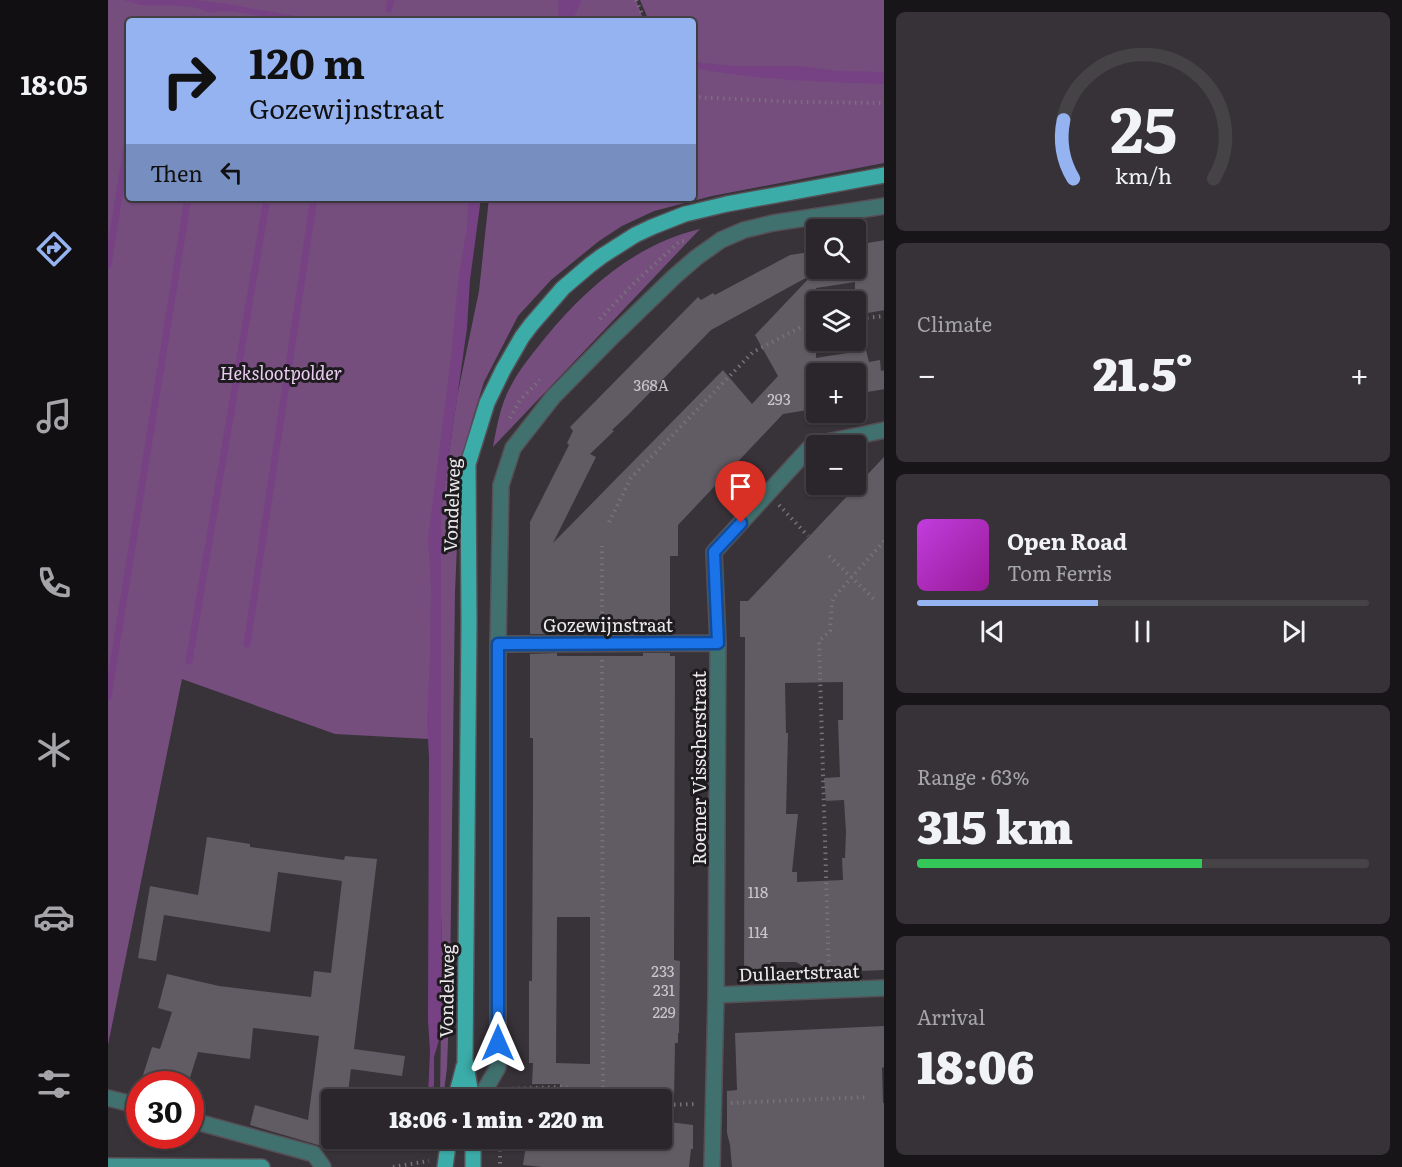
<!DOCTYPE html>
<html lang="en">
<head>
<meta charset="utf-8">
<style>
	body { margin:0; font-family:Literata,serif; background:#363237; color:#f1f3f6; height:100vh; display:flex; flex-direction:column; font-size:22px; white-space:nowrap }
	* { box-sizing:border-box; margin:0 }
	p { font-size:20px; color:#a5a5a9 }
	.icon { flex:none; width:33px; height:33px; fill:none; stroke:currentColor; stroke-width:2; stroke-linecap:round; stroke-linejoin:round }
	.map { position:relative; flex:1; overflow:hidden }
	.side { display:flex; flex-direction:column; gap:12px; padding:12px; background:#171518; width:518px }
	.side>* { flex:none }
	.guide { position:absolute; left:18px; top:18px; width:570px; height:183px; border-radius:6px; box-shadow:0 2px 4px #0004,0 0 0 2px #464347; background:#95b2f1; color:#111; overflow:hidden }
	.controls { position:absolute; left:698px; top:219px; display:grid; gap:12px }
	.controls a { display:grid; place-items:center; width:60px; height:60px; border-radius:6px; background:#2a262b; box-shadow:0 2px 4px #0004,0 0 0 2px #464347; font-size:30px }
	.speed { position:absolute; left:18px; top:1071px; display:flex; gap:12px; font-size:30px; font-weight:700; text-align:center }
	.speed>* { display:grid; place-content:center; width:78px; height:78px; border-radius:50%; background:#2a262b; box-shadow:0 2px 4px #0004,0 0 0 2px #464347; line-height:1 }
	.speed .limit { border:9px solid #d22; background:#fff; color:#111 }
	.pin { position:absolute; display:grid; place-items:center; width:51px; height:51px; color:#fff; margin:-62px -26px; border-radius:50% 50% 50% 0; rotate:-45deg; box-shadow:0 0 6px #0007 }
	.pin .icon { rotate:45deg }
	.me { position:absolute; width:66px; margin:-33px; rotate:0deg; stroke-linejoin:round; filter:drop-shadow(0 0 4px #0008) }
	.turn { display:flex; align-items:center; gap:21px; height:126px; padding:0 24px; font-size:27px }
	.turn .icon { width:78px; height:78px; stroke-width:2.5 }
	.turn b { display:block; font-size:42px; line-height:51px }
	.then { display:flex; align-items:center; height:57px; padding:0 24px; background:#0003; gap:12px; font-size:22px }
	.big { font-size:45px; font-weight:800; line-height:1.1 }
	.side .widget { flex:1; display:flex; flex-direction:column; justify-content:center; gap:9px; min-width:0; padding:0 21px; border-radius:9px; background:#363237 }
	.side .dial { align-items:center; gap:0 }
	.dial svg { height:156px; overflow:visible; fill:none; stroke:#464347; stroke-width:7; stroke-linecap:round; text-anchor:middle }
	.dial text { fill:#f1f3f6; stroke:none }
	.song { display:flex; align-items:center; gap:18px }
	.cover { width:72px; height:72px; border-radius:9px; background:linear-gradient(135deg,hsl(290 70% 55%),hsl(300 70% 35%)) }
	.played { height:6px; border-radius:3px; background:linear-gradient(90deg,#95b2f1 40%,#464347 40%) }
	.keys { display:flex; justify-content:space-around; direction:ltr }
	.heat { display:flex; justify-content:space-between; align-items:center; font-size:33px; direction:ltr }
	.charge { height:9px; border-radius:4px; background:linear-gradient(90deg,#34c759 63%,#464347 0) }
	.trip { position:absolute; left:213px; top:1089px; width:351px; height:60px; border-radius:6px; background:#2a262b; box-shadow:0 2px 4px #0004,0 0 0 2px #464347; font-weight:800; line-height:60px; text-align:center }
	main { display:flex; flex:1; min-height:0 }
	.tab-bar { display:flex; flex-direction:column; width:108px; justify-content:space-around; align-items:center; background:#110f11; color:#a5a5a9 }
	.tab-bar .icon { width:42px; height:42px }
	.tab-bar .selected { color:#95b2f1 }
	.tab-bar b { font-size:27px; color:#f1f3f6 }
	.map>svg:first-child { display:block }
</style>
</head>
<body>
<main>
<nav class="tab-bar">
<b>18:05</b>
<svg class="icon selected" aria-label="directions" viewBox="0 0 24 24"><path d="M12 3l9 9-9 9-9-9zM9 14v-3h6M13 9l2 2-2 2"/></svg>
<svg class="icon" aria-label="music" viewBox="0 0 24 24"><path d="M9 18V5l10-2v13"/><circle cx="6" cy="18" r="3"/><circle cx="16" cy="16" r="3"/></svg>
<svg class="icon" aria-label="phone" viewBox="0 0 24 24"><path d="M5 4h4l2 5-3 2q2 4 5 5l2-3 5 2v4C11 20 4 13 5 4z"/></svg>
<svg class="icon" aria-label="climate" viewBox="0 0 24 24"><path d="M12 3v18M4 7l16 10M4 17L20 7"/></svg>
<svg class="icon" aria-label="car" viewBox="0 0 24 24"><path d="M5 17H2v-5l4-1 3-4h7l3 4 3 1v5h-3M9 17h6M6 11h13"/><circle cx="7" cy="17" r="2"/><circle cx="17" cy="17" r="2"/></svg>
<svg class="icon" aria-label="filters" viewBox="0 0 24 24"><path d="M4 7h16M4 17h16"/><circle cx="9" cy="7" r="2"/><circle cx="15" cy="17" r="2"/></svg>
</nav>
<div class="map">
<svg width="777" height="1167" viewBox="0 0 777 1167">
	<rect width="100%" height="100%" fill="#383239"/>
	<path fill="#754e7e" d="M0 0H528L536 21H21V198H370L329 539 320 739 227 734 74 679 0 1045Z
		M532 0H776V163L604 196 546 211 514 226 491 241 443 280 410 316 376 382 365 417 356 453 351 499 347 592 342 986 339 1068 335 1099 325 1100 332 1098 334 951 333 915V511L349 397 371 291 381 198H585V21H541Z
		M592 229 385 447C389 425 393 402 405 382 414 366 426 352 437 338 478 288 528 244 592 229Z"/>
	<path fill="#764283" d="M15 0H88L120 4 215 21C203 21 189 22 177 21 156 18 122 7 102 13 81 2 56 7 34 5 28 4 21 1 15 0Z
		M451 0H474L464 21H449Z
		M585 62 627 66H692L731 71 776 72V84C712 82 648 80 585 68Z
		M360 198H373L362 280 359 328 333 511V915L334 951 333 1033 326 1057V1084L324 1096H320L322 1051 320 1021 321 757 319 722 322 655 323 586 320 538 342 366 351 274 359 228Z"/>
	<g fill="none" stroke-linecap="round" stroke-linejoin="round">
		<path stroke="#764283" stroke-width="7" d="M281 9 283 0
			M0 265 21 134
			M139 644 206 198
			M81 661 159 198
			M0 697 80 198"/>
	</g>
	<path fill="#615b63" fill-rule="evenodd" d="M777 240V310L747 315V282L708 288V358L758 350 761 362 772 360 773 371 777 370V389L747 394V374H708V401L704 402 706 409 675 414 570 525V556H562V633L535 634V620L449 619V634H422V522L461 445 459 443 465 431 462 427 590 297 593 300 605 293 607 295 682 255 708 251V271L711 268H747V245ZM705 274 647 335 670 376 644 404 615 370 445 543 488 457 482 454 506 431 504 430 520 415 603 330Z
		M777 456V970L752 971V969L703 971 688 962H663L662 982H636L637 637H632V601H640ZM735 682V720H730L732 777 716 778 718 801 736 800 738 832 737 858H734L735 880 689 882V872H684L690 814H678L680 733H678L677 683Z
		M449 653V656H535V653H562V656H567L566 960 572 961 571 1033H570V1043H567L566 1100H540V1093L490 1092 452 1089V1084H424L425 1063H421V981H424L425 798V738H422V654ZM449 917H482V1064L448 1063Z
		M99 837 142 844V847L236 860 237 856 269 859 246 1049 297 1056 294 1076 243 1069 239 1100H224V1147L210 1145 142 1125 147 1105 200 1120 211 1036 145 1028 142 1059 90 1052 80 1084H68L35 1075 44 1047 52 1049 64 1012 50 1008 59 974 111 986 203 997 206 971 223 973 234 881 170 872 162 932 56 915 48 961 30 958 42 886 90 895Z
		M777 1026V1067L774 1068 775 1103H777V1167H624L622 1145 619 1133V1091L629 1090 627 1033Z
		M554 1121 585 1125V1149H583L581 1167H434L415 1165 419 1138H554Z"/>
	<g fill="none" stroke-linecap="round" stroke-linejoin="round">
		<defs>
			<path id="street" d="M390 644 610 643
				M608 995 777 988
				M0 1098 32 1106
				M371 1100 390 1067V644L393 485 405 448 445 397 505 336 567 276 589 257 613 240 636 230 665 223 777 206
				M82 1120 206 1154 215 1167
				M604 1167 608 995 610 643 606 552 704 445 777 430"/>
			<path id="secondary" d="M0 1166 154 1167"/>
			<path id="primary" d="M347 1100 356 1066
				M364 1100 357 1060 361 622 360 464 379 403 395 370 414 337 423 325 455 288 482 265 494 256 527 235 544 227 577 214 619 204 777 175
				M337 1167 341 1138
				M365 1167V1138"/>
		</defs>
		<use href="#street" stroke="#554f56" stroke-width="18"/>
		<use href="#secondary" stroke="#554f56" stroke-width="18"/>
		<use href="#primary" stroke="#554f56" stroke-width="18"/>
		<path stroke="#777278" stroke-width="4" stroke-dasharray="1.5 4.5" stroke-linecap="butt" d="M528 0 537 21
			M585 97 688 102 777 103
			M492 319 524 285 572 241H579
			M747 319 777 316
			M402 418 412 400 432 380
			M671 505 700 536
			M501 522 523 478 645 352 695 326 708 324
			M721 556 766 599
			M494 625V546
			M494 660 495 1097
			M721 974 711 641 722 631 724 602 727 596 777 540
			M398 1089 456 1087 503 1100
			M623 1103 760 1097
			M554 1105 589 1104
			M392 1138V1167
			M285 1167 321 1161"/>
		<use href="#street" stroke="#41716f" stroke-width="15"/>
		<use href="#secondary" stroke="#40928f" stroke-width="15"/>
		<use href="#primary" stroke="#3baca8" stroke-width="15"/>
	</g>
	<g fill="none" stroke-linecap="round" stroke-linejoin="round">
		<defs>
			<path id="route" d="M390 1043V644L610 643 606 552 633 523"/>
		</defs>
		<use href="#route" stroke="#114b97" stroke-width="15"/>
		<use href="#route" stroke="#1a73e8" stroke-width="10"/>
	</g>
	<g text-anchor="middle" dominant-baseline="central" stroke-width="6" stroke-linejoin="round" paint-order="stroke">
		<g font-size="15" fill="#cac6cb">
			<text x="543" y="384">368A</text>
			<text x="671" y="398">293</text>
			<text x="650" y="891">118</text>
			<text x="650" y="931">114</text>
			<text x="555" y="970">233</text>
			<text x="556" y="989">231</text>
			<text x="556" y="1011">229</text>
		</g>
		<g font-size="18" font-style="italic" fill="#eccef3" stroke="#1e1b1e">
			<text x="173" y="372">Hekslootpolder</text>
		</g>
		<g font-size="18" fill="#edeaee" stroke="#1e1b1e">
			<text transform="translate(343 505) rotate(-88)">Vondelweg</text>
			<text x="500" y="624">Gozewijnstraat</text>
			<text transform="translate(590 768) rotate(-90)">Roemer Visscherstraat</text>
			<text transform="translate(691 972) rotate(-2)">Dullaertstraat</text>
			<text transform="translate(338 991) rotate(-89)">Vondelweg</text>
		</g>
	</g>
</svg>
<div class="controls">
<a><svg class="icon" aria-label="search" viewBox="0 0 24 24"><circle cx="10" cy="10" r="6"/><path d="M15 15l6 6"/></svg></a>
<a><svg class="icon" aria-label="layers" viewBox="0 0 24 24"><path d="M12 4l9 5-9 5-9-5zM3 14l9 5 9-5"/></svg></a>
<a>+</a>
<a>−</a>
</div>
<div class="speed"><div class="limit">30</div></div>
<div class="pin" style="left:633px;top:523px;background:#d93025"><svg class="icon" aria-label="arrive" viewBox="0 0 24 24"><path d="M6 21V4h12l-3 4 3 4H6"/></svg></div>
<svg class="me" style="left:390px;top:1043px" viewBox="-20 -20 40 40"><path d="M0-17L14 15 0 8-14 15z" fill="#1a73e8" stroke="#fff" stroke-width="4"/></svg>
<div class="trip">18:06 · 1 min · 220 m</div>
<div class="guide">
<div class="turn"><svg class="icon" aria-label="right" viewBox="0 0 24 24"><path d="M7 20v-9h11M14 6l5 5-5 5"/></svg><div><b>120 m</b>Gozewijnstraat</div></div>
<div class="then">Then<svg class="icon" aria-label="left" viewBox="0 0 24 24"><path d="M17 20v-9H6M10 6l-5 5 5 5"/></svg></div>
</div>
</div>
<section class="side">
<div class="widget dial"><svg viewBox="0 0 100 80">
<path d="M14 69A42 42 0 1 1 86 69"/>
<path d="M14 69A42 42 0 0 1 9 39" stroke="#95b2f1"/>
<text x="50" y="56" font-size="32" font-weight="700">25</text>
<text x="50" y="72" font-size="11">km/h</text>
</svg></div>
<div class="widget"><p>Climate</p>
<div class="heat"><a>−</a><b class="big">21.5°</b><a>+</a></div>
</div>
<div class="widget">
<div class="song"><i class="cover"></i><div><b>Open Road</b><p>Tom Ferris</p></div></div>
<div class="played"></div>
<div class="keys"><svg class="icon" aria-label="previous" viewBox="0 0 24 24"><path d="M18 5L8 12l10 7zM5 5v14"/></svg><svg class="icon" aria-label="pause" viewBox="0 0 24 24"><path d="M8 5v14M16 5v14"/></svg><svg class="icon" aria-label="next" viewBox="0 0 24 24"><path d="M6 5l10 7-10 7zM19 5v14"/></svg></div>
</div>
<div class="widget"><p>Range · 63%</p><b class="big">315 km</b><div class="charge"></div></div>
<div class="widget"><p>Arrival</p><b class="big">18:06</b></div>
</section>
</main>
</body>
</html>
